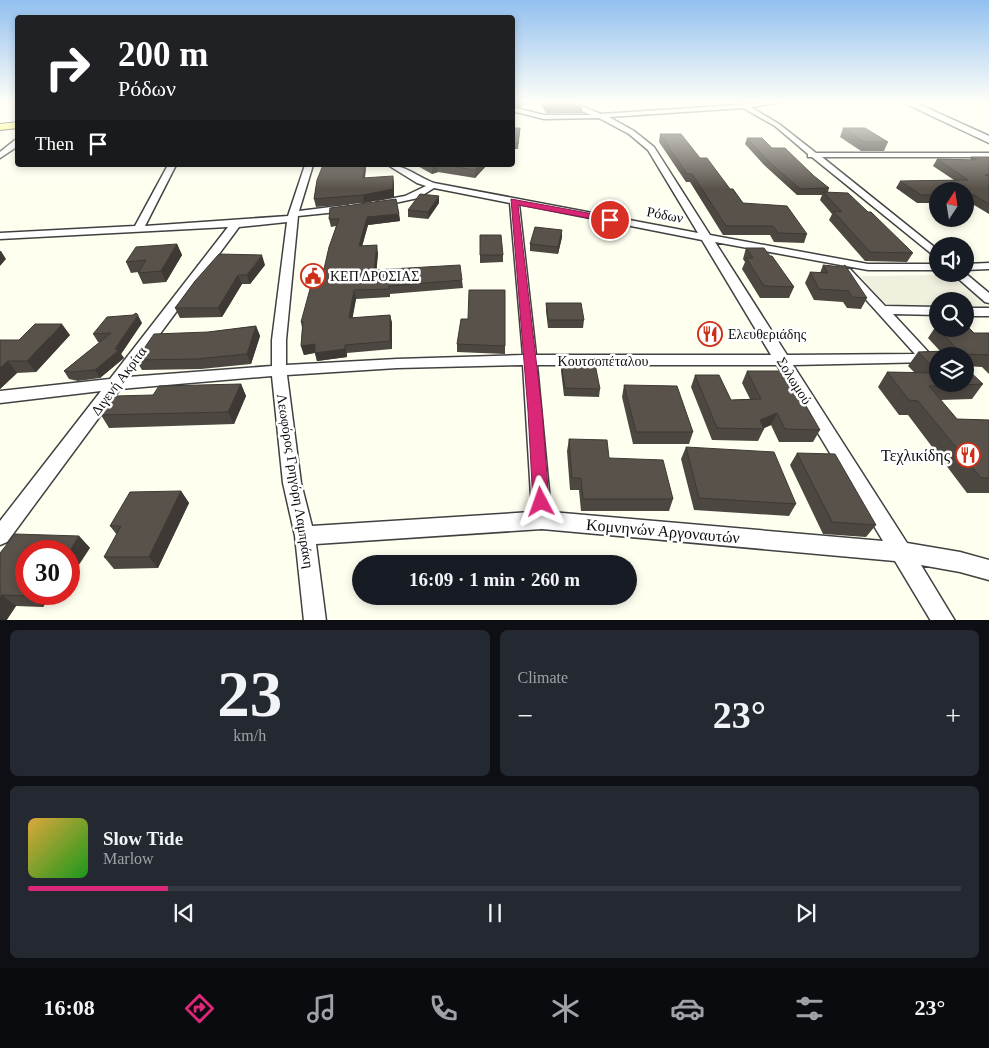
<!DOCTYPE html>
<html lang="en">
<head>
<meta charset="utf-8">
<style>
	body { margin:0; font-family:"Times New Roman",serif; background:#242831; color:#f1f3f6; height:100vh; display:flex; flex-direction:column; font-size:19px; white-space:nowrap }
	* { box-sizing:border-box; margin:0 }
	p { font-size:16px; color:#9ea1a6 }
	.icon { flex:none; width:28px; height:28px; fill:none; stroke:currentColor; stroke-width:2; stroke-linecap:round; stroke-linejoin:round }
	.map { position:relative; height:620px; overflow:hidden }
	.drawer { display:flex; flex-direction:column; gap:10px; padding:10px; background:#0d0f14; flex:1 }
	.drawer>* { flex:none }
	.top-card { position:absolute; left:15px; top:15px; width:500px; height:152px; border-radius:5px; box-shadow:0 2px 8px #0003; background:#202124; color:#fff; overflow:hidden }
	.needle { width:32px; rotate:12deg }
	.buttons { position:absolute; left:929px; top:182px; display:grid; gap:10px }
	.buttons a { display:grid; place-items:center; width:45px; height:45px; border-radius:50%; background:#171b24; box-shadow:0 2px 8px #0003; font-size:25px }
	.speed { position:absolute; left:15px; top:540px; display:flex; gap:10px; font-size:25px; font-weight:700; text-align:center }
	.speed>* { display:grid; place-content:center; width:65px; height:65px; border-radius:50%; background:#171b24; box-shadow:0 2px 8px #0003; line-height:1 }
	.speed .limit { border:8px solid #d22; background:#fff; color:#111 }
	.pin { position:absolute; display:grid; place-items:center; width:42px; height:42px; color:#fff; margin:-21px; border:2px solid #fff; border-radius:50%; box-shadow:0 1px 5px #0007 }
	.me { position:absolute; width:55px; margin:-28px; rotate:356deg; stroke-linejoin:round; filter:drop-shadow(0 0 4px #0008) }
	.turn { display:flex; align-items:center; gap:18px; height:105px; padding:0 20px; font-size:22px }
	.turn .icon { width:65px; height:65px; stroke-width:2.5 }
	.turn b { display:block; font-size:35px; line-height:42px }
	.then { display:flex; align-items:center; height:48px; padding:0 20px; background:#0003; gap:10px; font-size:19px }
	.big { font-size:38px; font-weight:600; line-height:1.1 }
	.drawer .tile { flex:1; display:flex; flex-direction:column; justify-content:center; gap:8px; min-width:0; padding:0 18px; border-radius:8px; background:#242831 }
	.drawer .dial { align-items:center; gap:0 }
	.dial b { font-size:65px; line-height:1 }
	.song { display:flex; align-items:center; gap:15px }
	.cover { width:60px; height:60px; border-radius:8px; background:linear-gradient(135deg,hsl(40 70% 55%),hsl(120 70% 35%)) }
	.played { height:5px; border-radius:2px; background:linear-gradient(90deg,#db2777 15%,#363941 15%) }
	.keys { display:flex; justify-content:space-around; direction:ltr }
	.heat { display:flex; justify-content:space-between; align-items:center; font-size:28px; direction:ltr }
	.drawer .tiles { flex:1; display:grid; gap:10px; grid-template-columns:1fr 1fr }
	.tile:last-child { grid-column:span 2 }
	.trip { position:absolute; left:352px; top:555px; width:285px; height:50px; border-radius:25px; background:#171b24; box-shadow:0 2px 8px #0003; font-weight:600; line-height:50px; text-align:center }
	.tabs { display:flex; height:80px; justify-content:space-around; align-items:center; background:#090b0e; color:#9ea1a6 }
	.tabs .icon { width:35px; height:35px }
	.tabs .active { color:#db2777 }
	.tabs b { font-size:22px; color:#f1f3f6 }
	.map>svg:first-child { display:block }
</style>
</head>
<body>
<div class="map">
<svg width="989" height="621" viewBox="0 0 989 621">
	<rect width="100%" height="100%" fill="#fffff0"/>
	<path fill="#f1efdd" d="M950 275 986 304 988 308 965 309V301H938L937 308 887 306 861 277 864 276Z"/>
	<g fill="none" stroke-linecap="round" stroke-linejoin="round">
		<defs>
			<path id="minor" d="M561 102H571L601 114 782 102 751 107 779 124 816 153H989V157H822L938 250V259L812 157H808V154L775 126 743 108 609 117 634 131 654 147 710 235 868 264H938V270H868L715 242 787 355 915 354 842 273 840 271 842 269H850L885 306 938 307V315L893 314 932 356 934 359 932 362 793 365 907 543 960 552 989 560V580L960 572 921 565 955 621H931L895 561 542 529 316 544 326 621H304L295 536 283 483 272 376 120 389 7 542 0 545V521L101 391 0 403V391L110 379 228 227 0 239V233L135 226 168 165H176L145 226 288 216 305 165H313L299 211 347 205 352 208 347 211 298 216 286 340V365L397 359 523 355 510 203 434 188 418 198 381 206 376 203 378 201 405 196 426 186 417 183 388 165C405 165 418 177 434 183L698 233 648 150 629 134 599 118 544 119 512 111V107L544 115H591ZM519 204 702 240 771 355H536ZM287 222 272 340V366L128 377 239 227ZM523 365 532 512 312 526 301 483 287 375 397 368ZM537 365H777L883 541 551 512Z
				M15 140H18V146L0 158V152Z
				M989 263V269L965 270V264Z
				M965 273 989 293V303L985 302 953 274Z
				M965 308H989V316H965Z"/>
			<path id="tertiary" d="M902 102H914L989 136V143Z"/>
			<path id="primary" d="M18 122V128L0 130V124Z"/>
		</defs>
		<use href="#minor" stroke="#414141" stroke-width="3"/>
		<use href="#tertiary" stroke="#414141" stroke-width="3"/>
		<use href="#primary" stroke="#1f1f1f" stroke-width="2"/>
		<use href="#minor" fill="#fff" fill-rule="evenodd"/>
		<use href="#tertiary" fill="#fff" fill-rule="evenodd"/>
		<use href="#primary" fill="#fff660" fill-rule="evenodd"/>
	</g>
	<path fill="#4c4740" d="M512 102H531L520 107 512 105Z
		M540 102H569L582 108V113H546Z
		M512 128H520L518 149H512Z
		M843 128 888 142 884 151H861L840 137Z
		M660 134 700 158 743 203 807 234 804 243 774 242 770 235H723L690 182H686L659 142Z
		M747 138 814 176 829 188 828 192 868 212 913 253 907 262 865 261 829 220 832 214 820 200 822 195H797L764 165 745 144Z
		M971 157H989V214L969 202H965V191H938V203H917L896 188 900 181 954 180 933 166 937 159 970 160Z
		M323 165H366L365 178 394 184V197L364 203 316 207 314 199Z
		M416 165H487L475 178 438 172 432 174Z
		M439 203 428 219 408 217V210Z
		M399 214 400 221 368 225 362 246 378 253 376 270 462 280 463 288 390 294V297L356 299 352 318 390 315 392 323V349L347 353V357L317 361 315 353 304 355 301 346 302 328 301 322 324 269 336 226 331 227 329 219Z
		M480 235 503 255V262L480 263Z
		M562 237 558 254 530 251V244Z
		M177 244 182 255 166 282 143 284 138 273V272L131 273 126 262Z
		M746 248 770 256 794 287 789 298H760L742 269 745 262 743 259Z
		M265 265 250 284H242L222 317 180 318 175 308 195 281Z
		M823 265 867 298 861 309 847 308 843 302 814 300 805 283 810 272 820 273Z
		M505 290V354L457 352V344L468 319Z
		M546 303 584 320 583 328H548L546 311Z
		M142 323 121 354 124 358 100 378 78 381 69 379 64 371 100 342H98L93 334Z
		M256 326 260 336 251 364 201 369 142 370 136 360 208 332Z
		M936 326 974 333H989V374L982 367 965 366V356H938V384H983L972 399 940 400 957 419 989 420V493H967L908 415H899L878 387 887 372 915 373 908 366 918 352 940 351 928 338Z
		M70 335 36 372 17 373 0 389V340H19Z
		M561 363 600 389 599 397 564 396 561 371Z
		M747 371 820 430 813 442H779L771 425 764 428V429L758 441 712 440 691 387 695 375 731 400 750 399 742 383Z
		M241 384 246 396 234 424 109 428 101 415 153 395Z
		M624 385 693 432 689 444H633L622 397Z
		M569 439 609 458 673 499 669 511H581L579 490H570L567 451Z
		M686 447 796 504 789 516 694 510 681 459Z
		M797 453 876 525 866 537 823 534 790 465Z
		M181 491 189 503 158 568 114 569 104 557 117 535 110 526Z
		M79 536 90 548 26 551 52 594 43 607 16 606 6 621H0V553Z"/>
	<path fill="#3e3934" d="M520 102H531L520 107Z
		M365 165H366V167L364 185 363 178Z
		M434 165H437L438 172 432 174V166Z
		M479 165H487L475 178V170Z
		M393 176 394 184V197L364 203 363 195Z
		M439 196V203L428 219V212Z
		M399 214 400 221 368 225 360 254 359 246 367 217Z
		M562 230V237L558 254V247Z
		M177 244 182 255 166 282 161 271Z
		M377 245 378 253 376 278 374 270Z
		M0 251H1L6 259 0 266Z
		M262 255 265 265 250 284 247 275Z
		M238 275 242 284 222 317 218 308Z
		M354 290 356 299 351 327 349 318Z
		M138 315 142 323 121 354 124 358 100 378 95 370 115 349Z
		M390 315 392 323V349L390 341Z
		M62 324 70 335 36 372 27 361Z
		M256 326 260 336 251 364 247 354Z
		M315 344 318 352 304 355 301 346Z
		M345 345 347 357 317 361 315 353Z
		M8 361 17 373 0 389V368Z
		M241 384 246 396 234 424 228 412Z
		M777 413 771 425 762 429 760 420Z
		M181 491 189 503 158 568 149 557Z
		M79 536 90 548 69 580V552Z
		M32 594H52L43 607 30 596Z
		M2 595 16 606 6 621H0V598Z"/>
	<path fill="#58524a" stroke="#3e3934" d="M543 102H569L582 108H546Z
		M512 128H520L518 144 512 143Z
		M843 128H865L888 142H864Z
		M660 134H681L700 158H707L730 189H733L743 203 787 206 807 234 778 233 773 226H726L692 174H687Z
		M747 138H762L772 148H785L814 176 829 188 800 189 766 159Z
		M971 157H989V175H985L989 176V204L974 195H965V191H938V195H921L900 181 968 180 937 159 977 160Z
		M323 165H365L363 178 393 176V189L363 195 314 199 317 180Z
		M443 165H479L475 170Z
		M823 192 848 193 868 212H871L913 253 870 252 833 211 842 212Z
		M420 194 439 196 428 212 408 210Z
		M396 199 399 214 367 217 359 246 377 245 374 270 460 265 462 280 389 286V289L354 290 349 318 390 315V341L345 345V349L315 353V344L301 346 303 322H301L310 289V271L324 269 329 247 339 219H329L330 208Z
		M535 227 562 230 558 247 530 244Z
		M480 235H501L503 255H480Z
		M177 244 161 271 138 273 146 260 126 262 136 247Z
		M746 248H764L770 256H772L794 287 764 286 746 258H753Z
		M219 254 262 255 247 275H238L218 308H175L195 281Z
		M823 265 842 267 845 265 867 298 852 297 849 291 819 289 810 272 828 273Z
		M469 290H505V346L457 344 461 319H468Z
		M546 303H581L584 320H548Z
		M136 313 138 315 115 349 119 350 95 370 72 372 64 371 111 333 93 334 107 317 133 315Z
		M35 324H62L27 361H8L0 368V340H19Z
		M256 326 247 354 197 359 136 360 154 334 208 332Z
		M965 327H968L974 333H989V355L962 354 938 329H965Z
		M948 351 954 356H938V372L918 352Z
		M561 363 595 364 600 389 565 388Z
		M965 367 983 384 929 386 957 419 989 420V478H981L918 401 909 400 887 372 938 373V384H965Z
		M747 371H786L820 430 785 429 777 413 760 420 764 429 717 428 695 375H719L731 400 761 399Z
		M241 384 228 412 101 415 115 396 153 395 159 386Z
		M624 385 677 386 693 432H636Z
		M569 439 607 440 609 458 663 460 673 499H583L581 478H572Z
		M686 447 774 452 796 504 699 498Z
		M797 453 835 454 876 525 832 522Z
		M181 491 149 557H104L121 526H110L130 492Z
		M15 534 79 536 69 552 26 551V594H32L30 596 2 595 0 598V553Z"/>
	<linearGradient id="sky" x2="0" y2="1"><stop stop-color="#91c0f0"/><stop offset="0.54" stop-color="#fffff8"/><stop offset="1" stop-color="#fffff8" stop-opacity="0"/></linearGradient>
	<rect width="989" height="189" fill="url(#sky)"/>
	<path fill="#db2777" stroke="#8e194d" d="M511 199 610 217 614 220 610 222 518 205 542 411 549 502 547 508 541 510 535 508 533 502 528 411Z"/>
	<defs>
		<symbol id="civic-ring" viewBox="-11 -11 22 22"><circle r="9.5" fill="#fff" stroke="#cc3118" stroke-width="1.5"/><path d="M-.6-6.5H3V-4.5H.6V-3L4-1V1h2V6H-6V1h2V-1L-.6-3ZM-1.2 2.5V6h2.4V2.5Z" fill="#cc3118"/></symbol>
		<symbol id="restaurant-ring" viewBox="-11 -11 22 22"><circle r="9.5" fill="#fff" stroke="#cc3118" stroke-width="1.5"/><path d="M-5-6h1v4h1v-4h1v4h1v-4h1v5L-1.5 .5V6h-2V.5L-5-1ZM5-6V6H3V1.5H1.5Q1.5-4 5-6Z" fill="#cc3118"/></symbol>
	</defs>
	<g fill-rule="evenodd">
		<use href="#civic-ring" x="299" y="262" width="28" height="28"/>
		<use href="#restaurant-ring" x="696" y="320" width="28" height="28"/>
		<use href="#restaurant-ring" x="954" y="441" width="28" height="28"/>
	</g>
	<g text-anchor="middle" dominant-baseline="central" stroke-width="5" stroke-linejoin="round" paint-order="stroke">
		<g font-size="14" fill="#0e0e0e" stroke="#fff">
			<text transform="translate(665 215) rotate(11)">Ρόδων</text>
			<text x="603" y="361">Κουτσοπέταλου</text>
			<text transform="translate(119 381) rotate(-53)">Διγενή Ακρίτα</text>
			<text transform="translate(794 381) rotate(58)">Σολωμού</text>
			<text transform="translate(295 481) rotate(81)">Λεωφόρος Γρηγόρη Λαμπράκη</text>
		</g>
		<g font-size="14" fill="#0e0e0e" stroke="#fff" text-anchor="start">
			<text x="330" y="276">ΚΕΠ ΔΡΟΣΙΑΣ</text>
			<text x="728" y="334">Ελευθεριάδης</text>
		</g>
		<g font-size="16" fill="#0e0e0e" stroke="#fff" text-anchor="end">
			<text x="950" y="455">Τεχλικίδης</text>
		</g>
		<g font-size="16" fill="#0e0e0e" stroke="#fff">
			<text transform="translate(663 531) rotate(5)">Κομνηνών Αργοναυτών</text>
		</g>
	</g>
</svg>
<div class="buttons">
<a><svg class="needle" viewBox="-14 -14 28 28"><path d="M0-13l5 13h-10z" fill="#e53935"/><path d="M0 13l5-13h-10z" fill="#9ea1a6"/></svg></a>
<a><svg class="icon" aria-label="sound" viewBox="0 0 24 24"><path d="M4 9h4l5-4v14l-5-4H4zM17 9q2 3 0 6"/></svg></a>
<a><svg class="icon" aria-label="search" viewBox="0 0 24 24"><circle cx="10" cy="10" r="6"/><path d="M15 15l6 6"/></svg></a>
<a><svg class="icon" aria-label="layers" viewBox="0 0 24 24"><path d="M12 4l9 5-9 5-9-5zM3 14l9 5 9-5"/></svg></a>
</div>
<div class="speed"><div class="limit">30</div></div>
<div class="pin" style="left:610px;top:220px;background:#d93025"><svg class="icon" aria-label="arrive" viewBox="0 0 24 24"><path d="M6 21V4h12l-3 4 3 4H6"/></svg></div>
<svg class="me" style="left:541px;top:502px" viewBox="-20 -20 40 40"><path d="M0-17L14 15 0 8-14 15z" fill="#db2777" stroke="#fff" stroke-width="4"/></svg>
<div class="trip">16:09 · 1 min · 260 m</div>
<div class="top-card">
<div class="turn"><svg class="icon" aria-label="right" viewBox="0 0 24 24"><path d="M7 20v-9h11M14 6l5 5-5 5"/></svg><div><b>200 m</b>Ρόδων</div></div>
<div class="then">Then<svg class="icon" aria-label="arrive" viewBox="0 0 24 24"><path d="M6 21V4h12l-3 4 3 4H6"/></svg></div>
</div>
</div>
<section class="drawer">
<div class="tiles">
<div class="tile dial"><b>23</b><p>km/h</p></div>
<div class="tile"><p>Climate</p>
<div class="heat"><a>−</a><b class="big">23°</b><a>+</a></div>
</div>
<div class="tile">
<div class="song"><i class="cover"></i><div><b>Slow Tide</b><p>Marlow</p></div></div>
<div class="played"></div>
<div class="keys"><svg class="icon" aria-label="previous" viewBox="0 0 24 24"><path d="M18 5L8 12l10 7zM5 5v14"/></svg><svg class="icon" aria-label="pause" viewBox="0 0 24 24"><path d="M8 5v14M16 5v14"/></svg><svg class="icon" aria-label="next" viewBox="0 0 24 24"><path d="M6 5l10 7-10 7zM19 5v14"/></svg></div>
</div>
</div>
</section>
<nav class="tabs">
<b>16:08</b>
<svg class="icon active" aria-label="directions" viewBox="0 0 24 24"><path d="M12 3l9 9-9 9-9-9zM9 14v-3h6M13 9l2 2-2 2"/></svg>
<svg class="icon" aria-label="music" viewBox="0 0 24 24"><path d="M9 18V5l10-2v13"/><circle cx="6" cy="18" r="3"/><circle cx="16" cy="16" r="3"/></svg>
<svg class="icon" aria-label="phone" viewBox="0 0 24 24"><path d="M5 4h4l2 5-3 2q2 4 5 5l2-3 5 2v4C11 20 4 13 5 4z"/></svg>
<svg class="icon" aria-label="climate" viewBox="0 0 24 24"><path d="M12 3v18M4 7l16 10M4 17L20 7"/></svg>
<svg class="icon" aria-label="car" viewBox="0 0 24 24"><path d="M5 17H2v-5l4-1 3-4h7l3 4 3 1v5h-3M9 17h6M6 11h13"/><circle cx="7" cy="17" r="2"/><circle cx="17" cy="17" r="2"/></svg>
<svg class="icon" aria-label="filters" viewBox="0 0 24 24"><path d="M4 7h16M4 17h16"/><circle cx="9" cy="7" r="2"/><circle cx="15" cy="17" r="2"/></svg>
<b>23°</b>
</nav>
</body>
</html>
